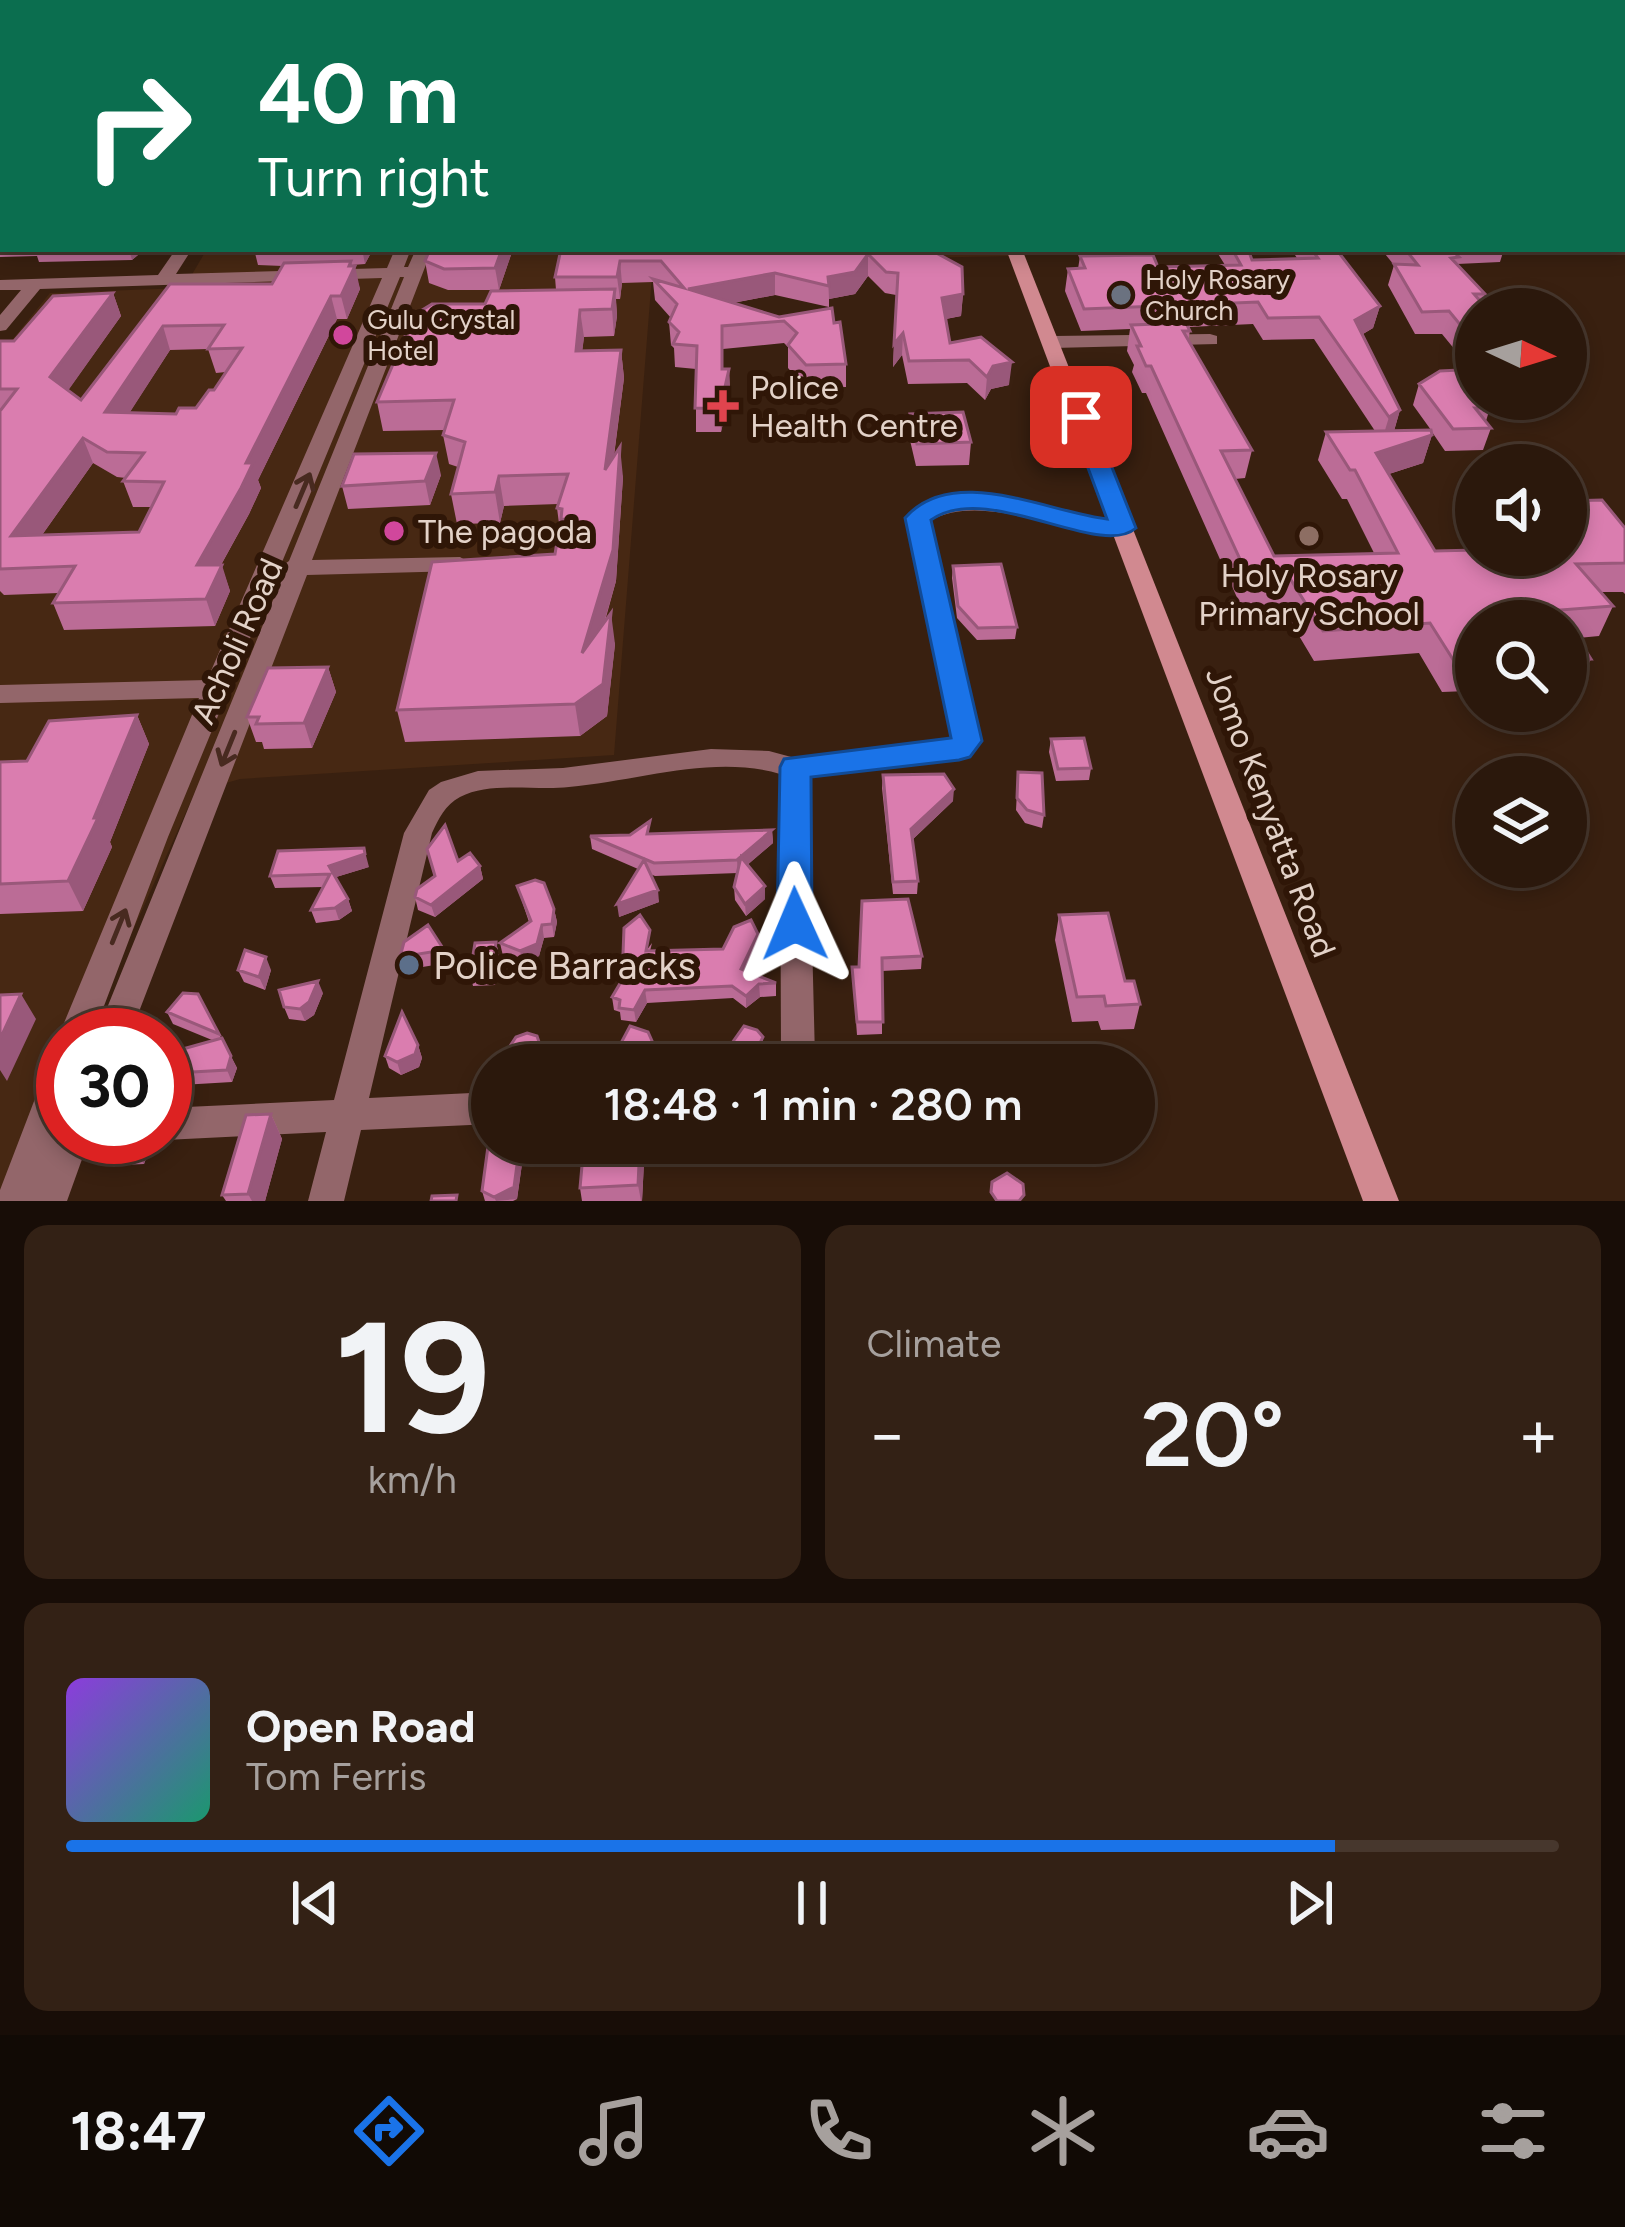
<!DOCTYPE html>
<html lang="en">
<head>
<meta charset="utf-8">
<style>
	body { margin:0; font-family:Figtree,sans-serif; background:#332115; color:#f1f3f6; height:100vh; display:flex; flex-direction:column; font-size:45px; white-space:nowrap }
	* { box-sizing:border-box; margin:0 }
	p { font-size:39px; color:#a6a09d }
	.icon { flex:none; width:66px; height:66px; fill:none; stroke:currentColor; stroke-width:2; stroke-linecap:round; stroke-linejoin:round }
	.map { position:relative; height:1201px; overflow:hidden }
	.panel { display:flex; flex-direction:column; gap:24px; padding:24px; background:#180d07; flex:1 }
	.panel>* { flex:none }
	.banner { position:absolute; left:0px; top:0px; width:1626px; height:252px; box-shadow:0 6px 18px #0003,0 0 0 3px #47372d; background:#0b6e4f; color:#fff; overflow:hidden }
	.needle { width:78px; rotate:94deg }
	.tools { position:absolute; left:1455px; top:288px; display:grid; gap:24px }
	.tools a { display:grid; place-items:center; width:132px; height:132px; border-radius:50%; background:#2b180c; box-shadow:0 6px 18px #0003,0 0 0 3px #47372d; font-size:60px }
	.speed { position:absolute; left:36px; top:1008px; display:flex; gap:24px; font-size:60px; font-weight:700; text-align:center }
	.speed>* { display:grid; place-content:center; width:156px; height:156px; border-radius:50%; background:#2b180c; box-shadow:0 6px 18px #0003,0 0 0 3px #47372d; line-height:1 }
	.speed .limit { border:18px solid #d22; background:#fff; color:#111 }
	.pin { position:absolute; display:grid; place-items:center; width:102px; height:102px; color:#fff; margin:-51px; border-radius:24px; box-shadow:0 6px 18px #0006 }
	.me { position:absolute; width:132px; margin:-66px; rotate:359deg; stroke-linejoin:round; filter:drop-shadow(0 0 9px #0008) }
	.turn { display:flex; align-items:center; gap:42px; height:252px; padding:0 60px; font-size:54px }
	.turn .icon { width:156px; height:156px; stroke-width:2.5 }
	.turn b { display:block; font-size:84px; line-height:102px }
	.big { font-size:90px; font-weight:600; line-height:1.1 }
	.panel .tile { flex:1; display:flex; flex-direction:column; justify-content:center; gap:18px; min-width:0; padding:0 42px; border-radius:24px; background:#332115 }
	.panel .dial { align-items:center; gap:0 }
	.dial b { font-size:156px; line-height:1 }
	.song { display:flex; align-items:center; gap:36px }
	.cover { width:144px; height:144px; border-radius:18px; background:linear-gradient(135deg,hsl(270 70% 55%),hsl(160 70% 35%)) }
	.played { height:12px; border-radius:6px; background:linear-gradient(90deg,#1a73e8 85%,#47372d 85%) }
	.keys { display:flex; justify-content:space-around; direction:ltr }
	.heat { display:flex; justify-content:space-between; align-items:center; font-size:66px; direction:ltr }
	.panel .tiles { flex:1; display:grid; gap:24px; grid-template-columns:1fr 1fr }
	.tile:last-child { grid-column:span 2 }
	.trip { position:absolute; left:471px; top:1044px; width:684px; height:120px; border-radius:60px; background:#2b180c; box-shadow:0 6px 18px #0003,0 0 0 3px #47372d; font-weight:600; line-height:120px; text-align:center }
	.tab-bar { display:flex; height:192px; justify-content:space-around; align-items:center; background:#110a05; color:#a6a09d }
	.tab-bar .icon { width:84px; height:84px }
	.tab-bar .active { color:#1a73e8 }
	.tab-bar b { font-size:54px; color:#f1f3f6 }
	.map>svg:first-child { display:block }
</style>
</head>
<body>
<div class="map">
<svg width="1625" height="1201" viewBox="0 0 1625 1201">
	<rect width="100%" height="100%" fill="#392010"/>
	<path fill="#472813" d="M207 249H1012L1014 256 653 263 614 755 240 779 195 792 86 1035H63V1087L12 1201H0V355L50 293 184 288Z"/>
	<g fill="none" stroke-linecap="round" stroke-linejoin="round">
		<path fill="#93666a" fill-rule="evenodd" d="M491 0H545L547 2 490 3Z
			M3 203V215L0 216V204Z
			M1623 224 1625 225V236L1623 235Z
			M176 249H192L176 274 387 268 395 249H411L404 267H408L416 249H432L312 560 460 557 472 564 460 571 307 575 130 1035H96L284 573 279 568 168 837 93 1035H63V1043L59 1035 199 698 0 703V685L207 680 382 278 40 289 6 330 0 331V315L21 290H0V280L158 275ZM400 277H404L289 561 280 567Z
			M1210 334 1217 336V344L1053 348 1044 342 1053 336Z
			M986 495C1006 498 1127 522 1134 528 1099 556 993 485 930 521L980 741 969 756 959 759 808 776 815 1058 812 1065H776L781 1054 780 774C713 754 638 781 569 787 535 791 491 781 460 797 445 805 439 818 432 833L369 1098 492 1092V1124L361 1130 344 1201H308L326 1132 165 1140 157 1137H165V1108L334 1100 404 833 429 790 441 782 478 771 563 768 711 749 769 751 795 758 951 740 907 518C928 498 957 494 986 495Z
			M63 1055 60 1125 63 1124V1137H90L67 1201H0V1190L46 1070 51 1059Z"/>
		<path fill="#d18990" fill-rule="evenodd" d="M1006 249H1022L1399 1201H1363Z"/>
	</g>
	<path fill="#bb6c96" fill-rule="evenodd" d="M3 210V249H145L132 260 39 262 37 256 0 257V213Z
		M254 249H373L365 264 352 265 360 289 347 319H337L258 480 261 488 249 514 221 565 230 591 215 626 64 630 53 603 59 593 4 595 0 591V341H14L113 293 121 316 68 390 81 400 170 284H272L283 266 258 265ZM208 349 216 373 226 372 214 390 196 408 176 414 129 413 170 350ZM93 463 117 477 126 478 123 481 133 507H151L139 532 42 535Z
		M430 249H513L499 290H448L429 283 425 261Z
		M561 249H981L933 251 963 294 961 316 946 319 950 343 1009 385 991 389 985 400 967 383 908 384 902 355 893 367 896 295 885 293 868 276 855 294 829 299V307L775 295 733 303 779 317 834 323 846 364V387L806 388 788 368V347L784 343 723 349V369H729L730 392 721 432H696V369L675 367 674 348 671 345 669 322 671 318 655 300 653 282 622 283 620 299H616L617 316 614 336 584 337 582 351 621 350 624 378 614 456 623 477 616 581 605 621 615 644 607 716 580 736 405 742 397 710 555 554 564 542 561 539 557 508 558 504 504 506 500 523 457 524 451 494 458 467 449 464 443 435 445 430 383 431 377 402 485 304 556 290 555 277Z
		M1215 249H1248L1252 260 1297 258 1291 249H1336L1380 306 1373 328 1363 334 1400 410 1394 431 1431 430 1413 405 1419 384 1490 408 1486 421 1491 428 1483 450 1445 451 1432 432V435L1423 463 1389 474 1435 551 1566 555 1625 528V594L1623 592H1600L1613 606 1599 636 1578 638 1591 659 1577 689H1566V621H1476V672L1468 691 1442 692 1419 653 1314 661 1283 609 1243 611 1146 393H1142L1132 372 1134 365 1127 351 1130 329 1081 331 1065 291 1068 269H1078L1080 256 1158 267 1225 265ZM1253 324 1263 340 1314 339 1375 431 1326 432 1318 460 1342 499H1347L1374 553 1274 556 1235 479 1245 478 1252 450 1188 341 1190 331 1188 327Z
		M1381 249H1504L1500 262 1457 264 1485 294 1482 303 1476 309V373H1474L1442 334H1415L1388 285 1394 265Z
		M910 414 971 442 969 465 916 466 909 436Z
		M441 475 430 505 348 509 342 486Z
		M953 566 1017 627 1015 639 977 640 957 618 952 578Z
		M328 667 336 692 312 748 264 749 262 742H256L247 717Z
		M137 715 149 744 110 842 112 847 83 911 0 914V762L27 761Z
		M1051 739 1091 768 1089 780 1056 781 1049 752Z
		M1018 772 1044 815 1042 828 1025 823 1016 810Z
		M883 775 953 801 912 840 918 881 917 894H893L882 788Z
		M772 830 773 843 747 865 765 899 746 916 735 900 734 887 738 873 655 876 650 874 659 902 619 917 638 869 592 849 590 836Z
		M458 861 480 866 483 879 435 917 418 910 415 897Z
		M369 867 336 877 348 899 352 911 339 920 316 923 311 910 323 887 275 888 270 876Z
		M517 886 554 909 557 922 554 937 544 938 539 956 523 963 503 956 500 943 529 922Z
		M862 901 922 956 921 969 882 971V1034L857 1035 852 967H859Z
		M1059 915 1125 981 1140 1004 1134 1029 1101 1030 1098 1021 1072 1022 1055 940Z
		M758 934 759 946 746 972 776 983V996L760 997 746 1008 733 998 647 1003 636 1022 621 1020 620 1012 614 1010 612 997 652 943 650 951 723 949Z
		M496 942 499 955 495 985 473 986 470 973Z
		M444 950 447 963 404 970 400 957Z
		M238 970H271L265 990 244 982Z
		M323 993 314 1015 305 1021 289 1019 284 1007Z
		M198 994 237 1068 232 1082 181 1085 172 1092 165 1088V1054L212 1040 173 1024 167 1012Z
		M652 1041 653 1054 648 1064H627L623 1055 621 1043Z
		M732 1043 763 1050 756 1065 737 1064 733 1056Z
		M418 1045 422 1058 419 1067 401 1075 389 1068 385 1056Z
		M510 1046 543 1058 539 1065H515Z
		M271 1114 282 1139 265 1201H226L222 1195Z
		M154 1137 144 1164 120 1165 113 1153Z
		M492 1143H525L517 1199 513 1201H485L482 1191Z
		M584 1143H645L642 1201H582L580 1188Z"/>
	<path fill="#99587a" d="M3 120V146L0 148V123Z
		M129 249H145L132 260Z
		M362 249H373L365 264Z
		M502 249H513L499 290 495 268Z
		M868 254V276L855 294 829 299 828 277Z
		M351 261 353 270 355 266 360 289 347 319 341 296Z
		M620 261 622 283 620 299 617 277Z
		M775 273V295L689 311 688 289Z
		M615 289 617 316 614 336 612 309Z
		M113 293 121 316 60 402 50 377Z
		M963 294 961 316 940 320 942 298Z
		M331 296 337 319 258 480 261 488 249 514 206 592 197 565 246 463Z
		M1380 306 1373 328 1349 342 1355 320Z
		M580 310 584 337 579 379 576 351Z
		M163 326 170 350 114 437 105 412Z
		M903 333 902 355 893 367 894 344Z
		M621 350 624 378 608 500 605 470Z
		M1012 362 1009 385 991 389 985 400 987 377 993 366Z
		M729 369 730 392 721 432 720 409Z
		M1400 410 1393 434 1382 440 1389 417Z
		M1432 435 1423 463 1367 481 1376 453Z
		M83 438 93 463 23 562 11 536Z
		M620 447 623 477 616 581 586 685 582 653Z
		M436 453 441 475 430 505 425 481Z
		M499 476 504 506 500 523 495 492Z
		M222 565 230 591 215 626 206 599Z
		M611 613 615 644 607 716 580 736 575 704Z
		M1476 636V661L1467 639Z
		M328 667 336 692 312 748 304 723Z
		M137 715 149 744 110 842 112 847 83 911 68 881Z
		M954 789 953 801 910 842 911 829Z
		M772 830 773 843 738 873 737 860Z
		M364 848 369 867 333 878 329 866Z
		M480 866 483 879 435 917 431 905Z
		M765 886V899L746 916 745 904Z
		M658 890 659 902 619 917 617 904Z
		M348 899 352 911 339 920 335 908Z
		M554 909 557 922 554 937 552 924Z
		M542 925 544 938 539 956 523 963 520 951Z
		M758 934 759 946 741 982V969Z
		M496 942 499 955 495 985 492 972Z
		M266 957 271 970 265 990 259 977Z
		M318 981 323 993 314 1015 305 1021 300 1009Z
		M759 984 760 997 746 1008V996Z
		M645 990 647 1003 636 1022 634 1010Z
		M21 994 36 1019 7 1081 0 1070V1039Z
		M763 1037V1050L756 1065 755 1053Z
		M652 1041 653 1054 648 1064 637 1065 636 1055Z
		M418 1045 422 1058 419 1067 401 1075 397 1062Z
		M540 1045 543 1058 539 1065H525L523 1059Z
		M231 1056 237 1068 232 1082 227 1070Z
		M175 1073 181 1085 172 1092 166 1080Z
		M271 1114 282 1139 265 1201H252L248 1194Z
		M143 1137H154L144 1164 137 1152Z
		M520 1143H525L517 1199 496 1201 494 1197Z
		M640 1143H645L642 1201H641L638 1185Z"/>
	<path fill="#da7daf" stroke="#99587a" stroke-width="3" fill-rule="evenodd" d="M0 0H426L424 3H3V120L0 123Z
		M512 0H1625V189H1623V3H511Z
		M3 210V236H0V213Z
		M430 249H502L495 268 444 269 425 261Z
		M561 249H929L962 267 963 294 942 298 950 343 981 337 1012 362 993 366 987 377 969 360 909 361 903 333 894 344 898 273 886 272 868 254 855 272 828 277 829 286 775 273 688 289 779 317 832 308 834 323 840 322 846 364 806 365 788 345 797 333 784 321 722 326V369H729L720 409 695 408 697 346 673 344 679 332 669 322 677 304 653 279 684 288 661 261H620L617 277H555Z
		M1232 249H1248L1252 260 1318 258 1311 249H1336L1380 306 1355 320 1400 410 1389 417 1319 317 1268 318 1258 302 1084 309 1068 269 1085 268 1080 256 1153 255 1158 267 1241 265Z
		M1405 249H1451L1459 257 1451 258 1485 294H1474L1487 309H1476V344L1449 311 1422 312 1394 264 1418 265Z
		M351 261 349 266H355L341 296H331L246 463H253L241 488 197 565H222L206 599 53 603 75 566 0 569V411L17 389H0V341H14L53 296 113 293 50 377 81 400 170 284H272L284 263ZM224 325 208 349 242 348 214 390H209L196 408H179L176 414 105 412 163 326ZM83 438 107 452 144 453 123 481 164 482 139 532 11 536Z
		M615 289 612 309 580 310 576 351 621 350 605 470 620 447 613 550 582 653 611 613 603 684 575 704 397 710 432 562 555 554 557 542 574 541 588 532 574 520 561 519 562 509 557 508 568 474 499 476 495 492 451 494 465 442 443 435 454 400 377 402 414 315 432 304H485L491 291Z
		M1186 323 1190 331H1183L1252 450 1221 451 1274 556 1398 553 1355 470H1350L1326 432 1431 430 1432 435 1376 453 1435 551 1476 550V555H1566V501L1602 500 1625 528V563L1576 564 1613 606 1560 610 1591 659H1566V621H1476V636L1467 639 1476 654V661H1454L1430 623 1323 631 1291 580 1250 581 1151 366H1146L1137 346H1141L1131 325Z
		M1459 370 1476 391V399H1483L1490 408H1475L1491 428 1453 429 1419 384 1440 371Z
		M963 412 971 442 917 444 910 414Z
		M436 453 425 481 342 486 354 454Z
		M1001 564 1017 627 978 628 958 606 953 566Z
		M328 667 304 723 256 724 259 717H247L268 668Z
		M137 715 94 818H98L68 881 0 884V762L27 761 49 721Z
		M1084 738 1091 768 1058 769 1051 739Z
		M1018 772 1042 773 1044 815 1027 810 1017 798Z
		M944 774 954 789 911 829 918 881 893 882 883 775Z
		M650 821 647 834 772 830 737 860 654 863 590 836 630 835Z
		M445 825 458 861 470 853 480 866 431 905 415 897 417 889 435 876 427 849Z
		M364 848 365 854 329 866 348 899 335 908 311 910 330 874 270 876 278 851Z
		M741 857 765 886 745 904 734 887Z
		M644 860 658 890 617 904Z
		M535 880 544 883 554 909 552 924 542 925 537 944 520 951 500 943 531 921 517 886Z
		M908 899 922 956 882 958 883 1022H857L852 967H859L862 901Z
		M1108 913 1125 981H1134L1140 1004 1106 1006 1104 996 1077 997 1059 915Z
		M640 915 650 930 646 951 723 949 734 927 751 920 758 934 741 969 776 983 759 984 746 996 732 986 645 990 634 1010 619 1008 620 1000 612 997 622 980 624 928Z
		M428 925 444 950 400 957 404 942Z
		M496 942 492 972 470 973 475 943Z
		M245 950 266 957 259 977 238 970Z
		M318 981 309 1002 300 1009 284 1007 279 990Z
		M183 993 198 994 219 1034 167 1012Z
		M21 994 0 1039V995Z
		M402 1012 418 1045 415 1054 397 1062 385 1056Z
		M630 1026 648 1032 652 1041 646 1051 636 1055 625 1052 621 1043Z
		M744 1026 757 1030 763 1037 755 1053 737 1051 732 1043Z
		M527 1033 537 1036 540 1045 535 1055 523 1059 513 1056 510 1046 516 1037Z
		M222 1038 231 1056 227 1070 175 1073 165 1079V1054Z
		M271 1114 248 1194 222 1195 246 1115Z
		M119 1137H143L137 1152 113 1153Z
		M489 1139H492V1143H520L514 1187 494 1197 482 1191Z
		M584 1143H640L638 1185 580 1188Z
		M1007 1173 1023 1184 1024 1195 1019 1201H997L991 1192 992 1182Z
		M457 1195 456 1201H431L432 1196Z"/>
	<defs><path id="oneway-shaft" d="M-6 0H5M1.5-3L5.5 0L1.5 3" fill="none" stroke-width="1.6" stroke-linecap="round" stroke-linejoin="round" transform="scale(3)"/></defs>
	<g stroke="#482a20">
		<use href="#oneway-shaft" transform="translate(303 490) rotate(-67)"/>
		<use href="#oneway-shaft" transform="translate(228 749) rotate(112)"/>
		<use href="#oneway-shaft" transform="translate(119 926) rotate(-68)"/>
	</g>
	<path fill="#1a73e8" stroke="#114b97" stroke-width="3" d="M1081 410 1092 417 1136 528C1100 560 988 480 931 520L982 741 970 757 959 760 811 777 812 924 807 934 795 939 782 934 777 924 780 767 784 759 951 738 905 518C953 463 1047 512 1107 519L1069 417Z"/>
	<circle fill="#6b7280" stroke="#2f1607" stroke-width="4.5" cx="1121" cy="295" r="12"/>
	<g fill="#d1479c" stroke="#2f1607" stroke-width="4.5">
		<circle cx="343" cy="335" r="12"/>
		<circle cx="394" cy="531" r="12"/>
	</g>
	<path fill="#e0444e" stroke="#2f1607" stroke-width="4.5" d="M717 388h12v12h12v12h-12v12h-12v-12h-12v-12h12z"/>
	<circle fill="#8d6e63" stroke="#2f1607" stroke-width="4.5" cx="1309" cy="536" r="12"/>
	<circle fill="#5c6f8a" stroke="#2f1607" stroke-width="4.5" cx="409" cy="965" r="12"/>
	<g text-anchor="middle" dominant-baseline="central" stroke-width="12" stroke-linejoin="round" paint-order="stroke">
		<g font-size="27" fill="#e3d2c8" stroke="#2f1607" text-anchor="start">
			<text x="1145" y="279">Holy Rosary<tspan x="1145" dy="31">Church</tspan></text>
			<text x="367" y="319">Gulu Crystal<tspan x="367" dy="31">Hotel</tspan></text>
		</g>
		<g font-size="33" fill="#e3d2c8" stroke="#2f1607" text-anchor="start">
			<text x="750" y="387">Police<tspan x="750" dy="38">Health Centre</tspan></text>
			<text x="418" y="531">The pagoda</text>
			<text x="1309" y="575" text-anchor="middle">Holy Rosary<tspan x="1309" dy="38">Primary School</tspan></text>
		</g>
		<g font-size="33" fill="#e3d2c8" stroke="#2f1607">
			<text transform="translate(237 641) rotate(-66)">Acholi Road</text>
			<text transform="translate(1271 812) rotate(69)">Jomo Kenyatta Road</text>
		</g>
		<g font-size="39" fill="#e3d2c8" stroke="#2f1607" text-anchor="start">
			<text x="433" y="965">Police Barracks</text>
		</g>
	</g>
</svg>
<div class="tools">
<a><svg class="needle" viewBox="-14 -14 28 28"><path d="M0-13l5 13h-10z" fill="#e53935"/><path d="M0 13l5-13h-10z" fill="#a6a09d"/></svg></a>
<a><svg class="icon" aria-label="sound" viewBox="0 0 24 24"><path d="M4 9h4l5-4v14l-5-4H4zM17 9q2 3 0 6"/></svg></a>
<a><svg class="icon" aria-label="search" viewBox="0 0 24 24"><circle cx="10" cy="10" r="6"/><path d="M15 15l6 6"/></svg></a>
<a><svg class="icon" aria-label="layers" viewBox="0 0 24 24"><path d="M12 4l9 5-9 5-9-5zM3 14l9 5 9-5"/></svg></a>
</div>
<div class="speed"><div class="limit">30</div></div>
<div class="pin" style="left:1081px;top:417px;background:#d93025"><svg class="icon" aria-label="arrive" viewBox="0 0 24 24"><path d="M6 21V4h12l-3 4 3 4H6"/></svg></div>
<svg class="me" style="left:795px;top:924px" viewBox="-20 -20 40 40"><path d="M0-17L14 15 0 8-14 15z" fill="#1a73e8" stroke="#fff" stroke-width="4"/></svg>
<div class="trip">18:48 · 1 min · 280 m</div>
<div class="banner">
<div class="turn"><svg class="icon" aria-label="right" viewBox="0 0 24 24"><path d="M7 20v-9h11M14 6l5 5-5 5"/></svg><div><b>40 m</b>Turn right</div></div>
</div>
</div>
<section class="panel">
<div class="tiles">
<div class="tile dial"><b>19</b><p>km/h</p></div>
<div class="tile"><p>Climate</p>
<div class="heat"><a>−</a><b class="big">20°</b><a>+</a></div>
</div>
<div class="tile">
<div class="song"><i class="cover"></i><div><b>Open Road</b><p>Tom Ferris</p></div></div>
<div class="played"></div>
<div class="keys"><svg class="icon" aria-label="previous" viewBox="0 0 24 24"><path d="M18 5L8 12l10 7zM5 5v14"/></svg><svg class="icon" aria-label="pause" viewBox="0 0 24 24"><path d="M8 5v14M16 5v14"/></svg><svg class="icon" aria-label="next" viewBox="0 0 24 24"><path d="M6 5l10 7-10 7zM19 5v14"/></svg></div>
</div>
</div>
</section>
<nav class="tab-bar">
<b>18:47</b>
<svg class="icon active" aria-label="directions" viewBox="0 0 24 24"><path d="M12 3l9 9-9 9-9-9zM9 14v-3h6M13 9l2 2-2 2"/></svg>
<svg class="icon" aria-label="music" viewBox="0 0 24 24"><path d="M9 18V5l10-2v13"/><circle cx="6" cy="18" r="3"/><circle cx="16" cy="16" r="3"/></svg>
<svg class="icon" aria-label="phone" viewBox="0 0 24 24"><path d="M5 4h4l2 5-3 2q2 4 5 5l2-3 5 2v4C11 20 4 13 5 4z"/></svg>
<svg class="icon" aria-label="climate" viewBox="0 0 24 24"><path d="M12 3v18M4 7l16 10M4 17L20 7"/></svg>
<svg class="icon" aria-label="car" viewBox="0 0 24 24"><path d="M5 17H2v-5l4-1 3-4h7l3 4 3 1v5h-3M9 17h6M6 11h13"/><circle cx="7" cy="17" r="2"/><circle cx="17" cy="17" r="2"/></svg>
<svg class="icon" aria-label="filters" viewBox="0 0 24 24"><path d="M4 7h16M4 17h16"/><circle cx="9" cy="7" r="2"/><circle cx="15" cy="17" r="2"/></svg>
</nav>
</body>
</html>
